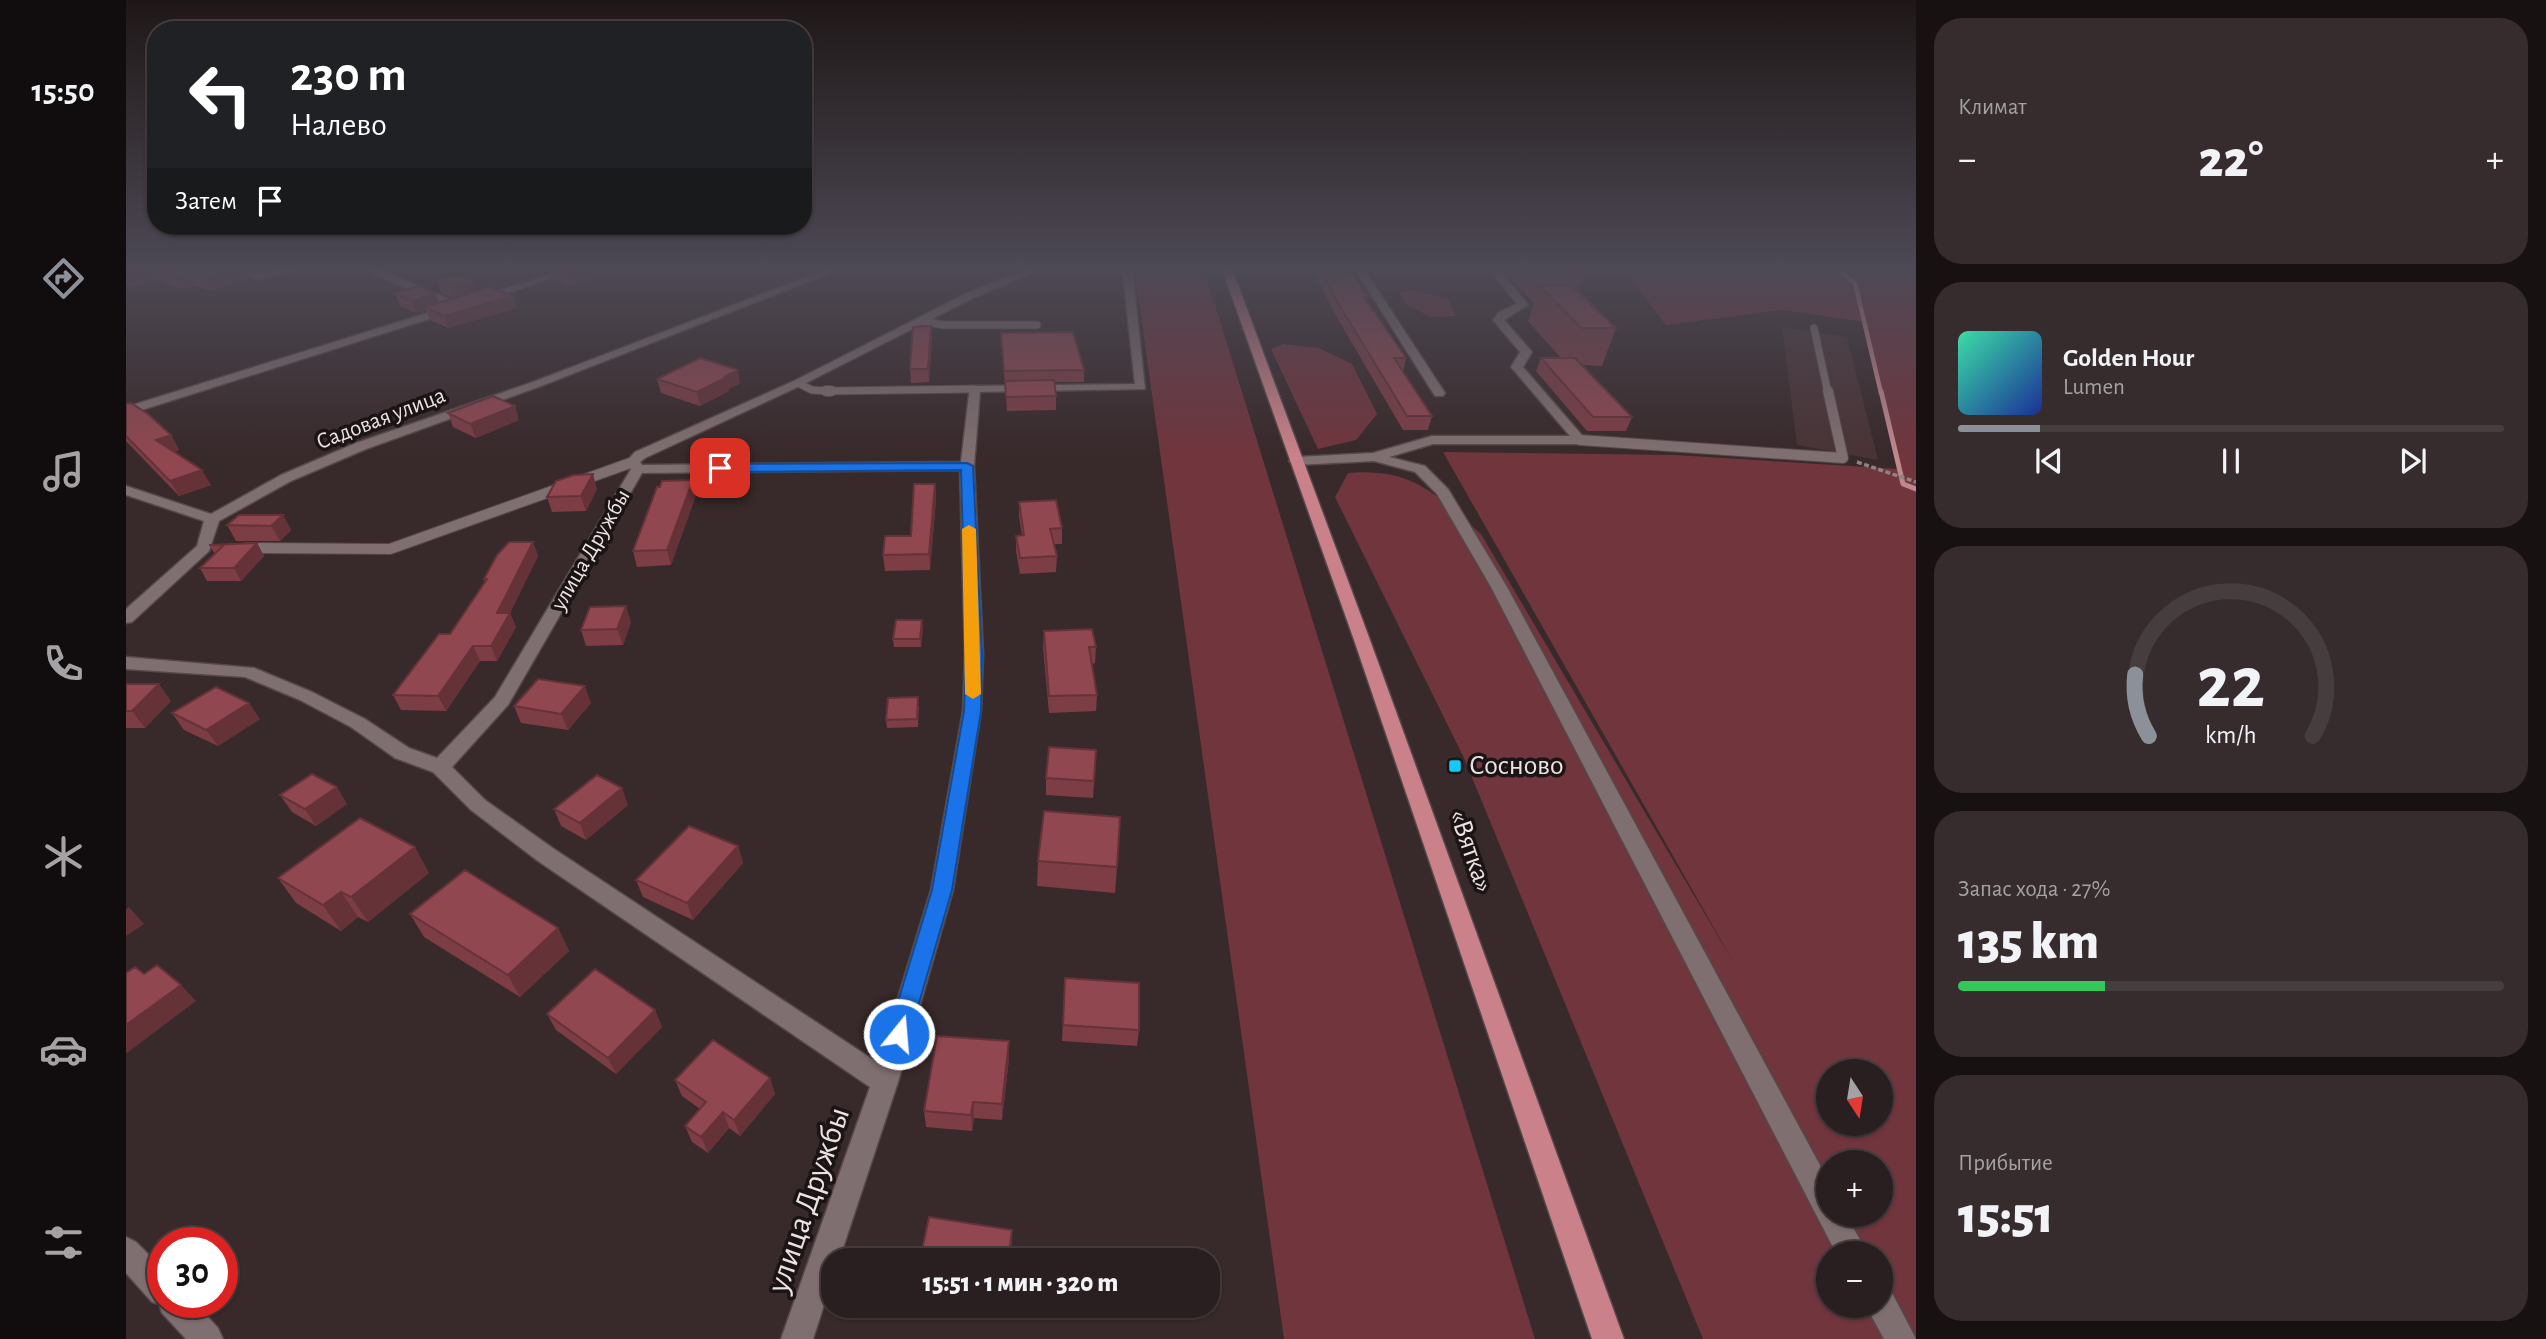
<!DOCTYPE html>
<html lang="ru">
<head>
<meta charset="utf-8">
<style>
	body { margin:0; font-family:"Alegreya Sans",sans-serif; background:#362c2d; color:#f1f3f6; height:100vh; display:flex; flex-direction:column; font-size:26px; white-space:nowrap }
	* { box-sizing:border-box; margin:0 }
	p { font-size:23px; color:#a5a2a5 }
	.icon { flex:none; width:38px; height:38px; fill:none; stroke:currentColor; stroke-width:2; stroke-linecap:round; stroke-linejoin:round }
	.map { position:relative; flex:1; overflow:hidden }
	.details { display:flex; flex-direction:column; gap:18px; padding:18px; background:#171112; width:630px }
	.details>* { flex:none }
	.guide { position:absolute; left:21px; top:21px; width:665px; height:214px; border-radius:28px; box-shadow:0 2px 5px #0004,0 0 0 2px #463d3e; background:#202124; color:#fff; overflow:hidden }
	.needle { width:46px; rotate:168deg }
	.controls { position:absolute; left:1690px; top:1059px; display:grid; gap:14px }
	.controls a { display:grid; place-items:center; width:77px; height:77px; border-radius:50%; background:#2a1f20; box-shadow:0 2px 5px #0004,0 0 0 2px #463d3e; font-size:35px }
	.speed { position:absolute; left:21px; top:1227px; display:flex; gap:14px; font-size:35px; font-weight:700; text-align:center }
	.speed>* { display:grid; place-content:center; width:91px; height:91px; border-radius:50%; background:#2a1f20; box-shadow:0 2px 5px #0004,0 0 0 2px #463d3e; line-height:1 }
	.speed .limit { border:10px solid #d22; background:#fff; color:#111 }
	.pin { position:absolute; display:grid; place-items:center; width:60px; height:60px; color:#fff; margin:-30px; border-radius:14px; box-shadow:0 4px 10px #0006 }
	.me { position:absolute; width:77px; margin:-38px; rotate:17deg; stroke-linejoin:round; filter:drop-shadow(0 0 5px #0008) }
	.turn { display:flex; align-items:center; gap:24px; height:147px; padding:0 28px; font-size:32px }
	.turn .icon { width:91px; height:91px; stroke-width:2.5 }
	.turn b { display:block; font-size:49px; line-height:60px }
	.then { display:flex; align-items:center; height:66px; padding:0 28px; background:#0003; gap:14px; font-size:26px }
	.big { font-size:52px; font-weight:800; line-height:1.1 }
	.details .widget { flex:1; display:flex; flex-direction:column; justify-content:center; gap:10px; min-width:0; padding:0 24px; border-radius:28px; background:#362c2d }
	.details .dial { align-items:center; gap:0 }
	.dial svg { height:182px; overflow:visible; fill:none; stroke:#463d3e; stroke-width:7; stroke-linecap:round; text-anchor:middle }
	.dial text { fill:#f1f3f6; stroke:none }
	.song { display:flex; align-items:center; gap:21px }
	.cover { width:84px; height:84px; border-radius:10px; background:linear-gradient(135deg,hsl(160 70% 55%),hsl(230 70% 35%)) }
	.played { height:7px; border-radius:4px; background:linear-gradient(90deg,#8c9099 15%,#463d3e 15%) }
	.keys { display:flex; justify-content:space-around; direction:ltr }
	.heat { display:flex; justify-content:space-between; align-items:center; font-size:38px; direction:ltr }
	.charge { height:10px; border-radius:5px; background:linear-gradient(90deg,#34c759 27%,#463d3e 0) }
	.trip { position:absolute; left:695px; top:1248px; width:399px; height:70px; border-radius:28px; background:#2a1f20; box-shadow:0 2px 5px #0004,0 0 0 2px #463d3e; font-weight:800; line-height:70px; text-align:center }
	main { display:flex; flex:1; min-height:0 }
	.tab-bar { display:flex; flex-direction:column; width:126px; justify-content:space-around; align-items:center; background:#110c0d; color:#a5a2a5 }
	.tab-bar .icon { width:49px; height:49px }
	.tab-bar .current { color:#8c9099 }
	.tab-bar b { font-size:32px; color:#f1f3f6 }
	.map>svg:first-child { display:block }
</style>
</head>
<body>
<main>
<nav class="tab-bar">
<b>15:50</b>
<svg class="icon current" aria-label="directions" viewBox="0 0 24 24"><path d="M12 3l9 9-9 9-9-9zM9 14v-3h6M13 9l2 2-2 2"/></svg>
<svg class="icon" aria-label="music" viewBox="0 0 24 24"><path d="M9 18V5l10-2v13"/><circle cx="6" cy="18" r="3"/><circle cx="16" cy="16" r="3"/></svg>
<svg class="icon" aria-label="phone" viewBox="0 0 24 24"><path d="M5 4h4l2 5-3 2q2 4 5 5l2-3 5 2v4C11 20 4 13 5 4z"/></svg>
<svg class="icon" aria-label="climate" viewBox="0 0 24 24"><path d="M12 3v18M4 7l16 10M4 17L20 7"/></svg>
<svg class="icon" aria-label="car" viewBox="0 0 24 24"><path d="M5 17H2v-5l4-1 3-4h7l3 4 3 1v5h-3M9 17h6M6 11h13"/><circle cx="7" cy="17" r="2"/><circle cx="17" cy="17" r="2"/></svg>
<svg class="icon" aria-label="filters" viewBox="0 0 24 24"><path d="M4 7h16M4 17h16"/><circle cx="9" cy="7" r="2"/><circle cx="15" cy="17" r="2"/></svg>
</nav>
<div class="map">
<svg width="1790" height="1339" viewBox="0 0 1790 1339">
	<rect width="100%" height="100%" fill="#38292a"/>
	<path fill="#493335" d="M1656 327 1721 337 1752 460 1671 445Z"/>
	<path fill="#70353d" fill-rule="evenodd" d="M1008 266H1077L1409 1339H1158Z
		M1495 266H1790V1339H1577L1338 758 1209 497 1222 473C1287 468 1308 493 1355 534L1609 965 1317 452 1550 455 1773 469 1739 322 1656 310 1540 325ZM1703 1071H1755V1124H1703ZM1703 1162H1755V1214H1703ZM1703 1253H1755V1306H1703Z
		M1288 291 1322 299 1330 316 1305 317 1279 304 1274 292Z
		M1157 344 1193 348 1226 364 1251 414 1230 440 1192 449 1145 349Z"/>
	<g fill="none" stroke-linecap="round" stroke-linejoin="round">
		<path stroke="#c0878d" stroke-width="4.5" d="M1708 266 1729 283 1755 393"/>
		<path stroke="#c0878d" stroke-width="5" d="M1755 391 1777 484 1790 489"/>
		<defs>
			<path id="service-far1" d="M237 266 331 306
				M132 276 181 266
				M796 321 818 325H911
				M1688 328 1702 393
				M672 383 686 390 701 391 848 389"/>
			<path id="service" d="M700 391H705
				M1454 440 1717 458 1702 391
				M120 548 264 549 507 462"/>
			<path id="minor" d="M94 266H110L137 276 132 279Z
				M447 266H462L358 301 349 299Z
				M709 266H723L415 386 240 449 165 481 93 521 83 551 6 622 0 623V609L71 546 78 521 0 495V486L85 514 155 475 230 443 407 382Z
				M909 266H923L847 298 676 385 519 458 514 462 516 465 835 462 844 386 1009 384 996 266H1006L1019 389 854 392 848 466 857 654 855 711 827 890 772 1082 713 1260H707V1277L687 1339H655L744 1087 412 861 345 810 307 772 269 758 225 727 174 700 119 677 0 669V657L128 668 186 692 239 719 283 748 311 758 369 697 505 469 500 462 509 452 668 381 839 294ZM834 470 839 654 837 711 805 890 752 1063 428 849 359 800 326 767 382 705 516 473Z
				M1227 266H1236L1319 393 1317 396H1309Z
				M1361 266H1370L1402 305 1378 320 1406 352 1397 367 1460 440 1454 444H1307L1263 457 1299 466 1322 489 1381 587 1703 1182V1214H1720L1741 1253H1710L1365 587 1311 494 1289 472 1248 461 1170 465 1163 461 1170 457 1247 453 1306 436H1444L1385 367 1394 352 1367 320 1373 312 1391 304Z
				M324 306 329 309 328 311 0 415V407Z
				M1755 1289 1766 1293 1790 1339H1758L1740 1306H1755Z"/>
			<path id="tertiary" d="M0 1237 10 1242 37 1269V1302H68L92 1328 97 1339H60L36 1313 33 1304 26 1302 0 1273Z"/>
			<path id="primary" d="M1095 266H1105L1244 640 1498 1339H1466L1228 640Z"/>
		</defs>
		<use href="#service-far1" stroke="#544849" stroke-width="9"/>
		<use href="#service" stroke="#544849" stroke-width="12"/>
		<use href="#minor" stroke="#544849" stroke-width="3"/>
		<use href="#tertiary" stroke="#544849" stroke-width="3"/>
		<use href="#primary" stroke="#544849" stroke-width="3"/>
		<path stroke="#8f8383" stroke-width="3.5" stroke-dasharray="5 2.5" stroke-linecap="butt" d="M1731 462 1790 482"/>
		<use href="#service-far1" stroke="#806f70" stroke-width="7"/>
		<use href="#service" stroke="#806f70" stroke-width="10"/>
		<use href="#minor" fill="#806f70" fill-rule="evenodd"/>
		<use href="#tertiary" fill="#806f70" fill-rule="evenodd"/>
		<use href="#primary" fill="#ca8189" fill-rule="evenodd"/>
	</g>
	<path fill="#7c3d45" d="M0 266H117L123 279 85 291 68 286 56 289 32 281 6 288 0 285Z
		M119 266H149L130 270Z
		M393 266H508L444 286 428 280 425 270 413 274Z
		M1184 266H1222L1241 297V300L1280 358 1277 372 1306 416 1302 430H1277L1213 321Z
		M1378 266H1449L1458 275 1452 291 1490 328 1476 366 1456 365 1506 417 1500 431H1461L1410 371 1415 358H1435L1402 321 1408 303 1377 270Z
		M311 281 350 291 387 296 391 308 322 328 304 320 300 310 290 313 274 306 269 293H309L313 303 328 298 315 293Z
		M805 326 806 339 803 382 785 383 784 369Z
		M875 333 958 370V382H928L930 396V410L881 411Z
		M531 379 614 383 603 389V391L574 406 535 393Z
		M0 404 45 435 53 450 48 452 85 485 53 496 0 441Z
		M322 413 393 420 350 438 327 427Z
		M809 484 810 499 804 570 759 571 757 555 785 536Z
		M534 487 570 495 545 565 511 567 507 551Z
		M471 489 460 511 426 512 421 497Z
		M893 502 936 528V544H928L931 556 930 572 894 574 890 551V536L896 535 893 517Z
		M157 515 165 530 154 541H110L101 525Z
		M407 542 412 556 384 613 390 627 371 661H354L320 711 275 710 267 695 324 634 359 582 358 579Z
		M131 543 138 556 115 581H81L74 568 89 554 83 545Z
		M505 622 497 645 460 646 455 630Z
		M797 628 795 647H768L767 639Z
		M918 631 970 647 969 663 966 664 971 695 970 711 923 713 917 648Z
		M0 684 45 701 19 728H0Z
		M465 703 442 730 395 723 388 706Z
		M793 706 792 727 761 728 760 720Z
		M46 713 134 719 92 746 58 730Z
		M970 750 967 798 920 795V778Z
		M154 795 221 804 190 826 166 812Z
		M502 805 460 840 435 826 428 809Z
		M612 846 617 863 567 920 517 897 510 880Z
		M912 861 991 867 989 893 911 886Z
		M303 873 242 922 232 917 215 931 170 903 152 878Z
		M284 914 432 928 443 951 394 997 298 937Z
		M939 978 1013 1030 1011 1046 936 1041Z
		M529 1010 536 1027 490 1074 430 1030 421 1014Z
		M883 1041V1058L876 1120 848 1118 846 1131 800 1127 798 1111Z
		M644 1078 649 1094 614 1136 603 1128 582 1153 566 1142 559 1126 574 1109 556 1096 549 1080Z
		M843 1306H877V1311Z"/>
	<path fill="#653238" d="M114 266H117L123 279 85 291 78 278Z
		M128 266H149L130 270Z
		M411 266H437L424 268 425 270 413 274Z
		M467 266H508L444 286 441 274Z
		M25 268 32 281 6 288 0 275Z
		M61 273 68 286 56 289 49 276Z
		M347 281 351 293 332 300 327 287Z
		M309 293 314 305 299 307 300 310 290 313 285 301Z
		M387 296 391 308 322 328 318 316Z
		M805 326 806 339 803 382 802 369Z
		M612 370 614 383 603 389V391L574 406 571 392Z
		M389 406 393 420 350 438 344 424Z
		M45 435 53 450 38 455 30 440Z
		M76 470 85 485 53 496 44 481Z
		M467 474 471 489 460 511 455 496Z
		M567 480 570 495 545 565 541 550Z
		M809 484 810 499 804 570 803 554Z
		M157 515 165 530 154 541 145 526Z
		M407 542 412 556 382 617 384 613 390 627 371 661 365 646 371 613Z
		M131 543 138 556 115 581 108 568Z
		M500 606 505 622 497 645 491 629Z
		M796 620 797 628 795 647 794 639Z
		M347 646 354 661 320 711 312 696Z
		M33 684 45 701 19 728 6 711Z
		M459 686 465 703 442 730 435 714Z
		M123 703 134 719 92 746 80 730Z
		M211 787 221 804 190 826 179 809Z
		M496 788 502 805 460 840 454 823Z
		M612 846 617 863 567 920 561 903Z
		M289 847 303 873 242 922 225 897Z
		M215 892 232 917 215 931 197 905Z
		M3 907 18 924 0 936V909Z
		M432 928 443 951 394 997 382 975Z
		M55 985 70 1001 1 1053 0 1052V1025Z
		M529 1010 536 1027 490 1074 482 1058Z
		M883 1041V1058L876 1120V1104Z
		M644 1078 649 1094 614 1136 608 1120Z
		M847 1102 848 1118 846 1131 845 1115Z
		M597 1112 603 1128 582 1153 575 1137Z
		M886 1230V1244L884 1260H882Z"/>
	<path fill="#904750" stroke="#653238" stroke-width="2" d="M0 266H114L78 278 61 273 49 276 25 268 0 275Z
		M429 266H467L441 274 424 268Z
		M1193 266H1222L1241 297H1238L1280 358H1268L1306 416H1281L1215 308Z
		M1418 266H1449L1458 275H1426Z
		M330 275 347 281 327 287 311 281Z
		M1414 285 1446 286 1490 328H1455Z
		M293 286 309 293 285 301 269 293Z
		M363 287 387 296 318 316 299 307Z
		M805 326 802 369H784L787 327Z
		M947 332 958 370 878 371 875 333Z
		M574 358 612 370 598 377H601L571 392 531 379Z
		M1415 358H1449L1506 417H1467Z
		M928 380 930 396 880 397 879 381Z
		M367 396 389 406 344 424 322 413Z
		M5 403 22 414 45 435 30 440 76 470 44 481 0 436V404Z
		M467 474 455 496 421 497 430 481 448 475Z
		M567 480 541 550 507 551 531 487H534L536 481Z
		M788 484H809L803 554 757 555 759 536H785Z
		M930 500 936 528 924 529 931 556 894 558 890 536 898 535 893 502Z
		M113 515H157L145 526 101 525Z
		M383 542H407L371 613H384L365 646H347L312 696 267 695 313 634H324L361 579H358L371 555Z
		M131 543 108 568H74L98 545H83Z
		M500 606 491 629 455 630 464 607Z
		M770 620H796L794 639H767Z
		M966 629 970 647H963L971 695 923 696 918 631Z
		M412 679 459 686 435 714 388 706Z
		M0 684H33L6 711H0Z
		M90 687 123 703 80 730 46 713Z
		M792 697 791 719 760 720 762 698Z
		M923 747 970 750 968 781 920 778Z
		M186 774 211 787 179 809 154 795Z
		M471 775 496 788 454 823 428 809Z
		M918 811 994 817 991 867 912 861Z
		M234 818 289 847 225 897 215 892 197 905 152 878Z
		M563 826 612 846 561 903 510 880Z
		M339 870 432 928 382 975 284 914Z
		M31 965 55 985 0 1025V973L9 967 18 974Z
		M469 969 529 1010 482 1058 421 1014Z
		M939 978 1013 983V1030L937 1025Z
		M811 1036 883 1041 876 1104 847 1102 845 1115 798 1111Z
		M587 1040 644 1078 608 1120 597 1112 575 1137 559 1126 580 1102 549 1080Z
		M803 1217 886 1230 882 1260H794Z"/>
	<linearGradient id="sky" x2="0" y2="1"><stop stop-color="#1f1717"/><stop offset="0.59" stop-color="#4d4955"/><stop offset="1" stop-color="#4d4955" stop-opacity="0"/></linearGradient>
	<rect width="1790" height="454" fill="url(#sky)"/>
	<path fill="#1a73e8" stroke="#114b97" stroke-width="2" d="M841 463 847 466 856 654 855 711 826 890 784 1034 781 1042 773 1045 765 1042 762 1034 806 890 838 711 840 654 835 470 594 472 588 468 594 464Z"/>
	<path fill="#f59e0b" d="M843 525 850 529 855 694 847 699 839 694 836 529Z"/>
	<rect fill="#12cafb" stroke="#1a1414" stroke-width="2.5" x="1322" y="759" width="14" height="14" rx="3.5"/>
	<g text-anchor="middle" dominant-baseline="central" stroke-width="7" stroke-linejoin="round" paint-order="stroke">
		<g font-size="23" fill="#ece2e2" stroke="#1a1414">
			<text transform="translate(255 419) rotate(-21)">Садовая улица</text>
			<text transform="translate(465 550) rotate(-60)">улица Дружбы</text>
		</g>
		<g font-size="28" fill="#ece2e2" stroke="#1a1414" text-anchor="start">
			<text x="1343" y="766">Сосново</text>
		</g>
		<g font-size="28" fill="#ece2e2" stroke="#1a1414">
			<text transform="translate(1345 851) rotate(71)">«Вятка»</text>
		</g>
		<g font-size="33" fill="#ece2e2" stroke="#1a1414">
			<text transform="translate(683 1200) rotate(-71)">улица Дружбы</text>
		</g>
	</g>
</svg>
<div class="controls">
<a><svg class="needle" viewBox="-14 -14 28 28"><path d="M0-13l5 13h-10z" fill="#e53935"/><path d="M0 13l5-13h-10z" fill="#a5a2a5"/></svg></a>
<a>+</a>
<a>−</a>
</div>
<div class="speed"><div class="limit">30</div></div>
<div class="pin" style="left:594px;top:468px;background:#d93025"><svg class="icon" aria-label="arrive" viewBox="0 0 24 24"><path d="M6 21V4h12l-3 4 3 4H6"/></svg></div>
<svg class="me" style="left:773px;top:1034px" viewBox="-20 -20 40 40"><circle r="17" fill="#1a73e8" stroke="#fff" stroke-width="3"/><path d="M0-11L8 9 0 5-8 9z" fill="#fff"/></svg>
<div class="trip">15:51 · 1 мин · 320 m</div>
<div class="guide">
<div class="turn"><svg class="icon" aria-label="left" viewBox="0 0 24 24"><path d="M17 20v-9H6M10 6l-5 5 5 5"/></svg><div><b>230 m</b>Налево</div></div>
<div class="then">Затем<svg class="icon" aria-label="arrive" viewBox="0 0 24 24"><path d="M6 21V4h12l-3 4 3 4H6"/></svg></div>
</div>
</div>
<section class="details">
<div class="widget"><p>Климат</p>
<div class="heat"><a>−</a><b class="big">22°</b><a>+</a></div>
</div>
<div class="widget">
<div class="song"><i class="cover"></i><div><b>Golden Hour</b><p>Lumen</p></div></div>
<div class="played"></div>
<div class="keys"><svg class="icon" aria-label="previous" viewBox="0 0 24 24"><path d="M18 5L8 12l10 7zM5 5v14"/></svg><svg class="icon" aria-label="pause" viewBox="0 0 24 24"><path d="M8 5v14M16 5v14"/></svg><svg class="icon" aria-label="next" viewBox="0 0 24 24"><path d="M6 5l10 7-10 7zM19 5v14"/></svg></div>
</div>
<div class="widget dial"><svg viewBox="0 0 100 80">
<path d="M14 69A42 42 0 1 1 86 69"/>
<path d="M14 69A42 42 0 0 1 8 42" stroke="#8c9099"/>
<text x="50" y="56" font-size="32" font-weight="700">22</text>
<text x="50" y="72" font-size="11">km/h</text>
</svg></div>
<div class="widget"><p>Запас хода · 27%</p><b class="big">135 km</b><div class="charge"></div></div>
<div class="widget"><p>Прибытие</p><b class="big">15:51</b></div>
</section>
</main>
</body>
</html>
